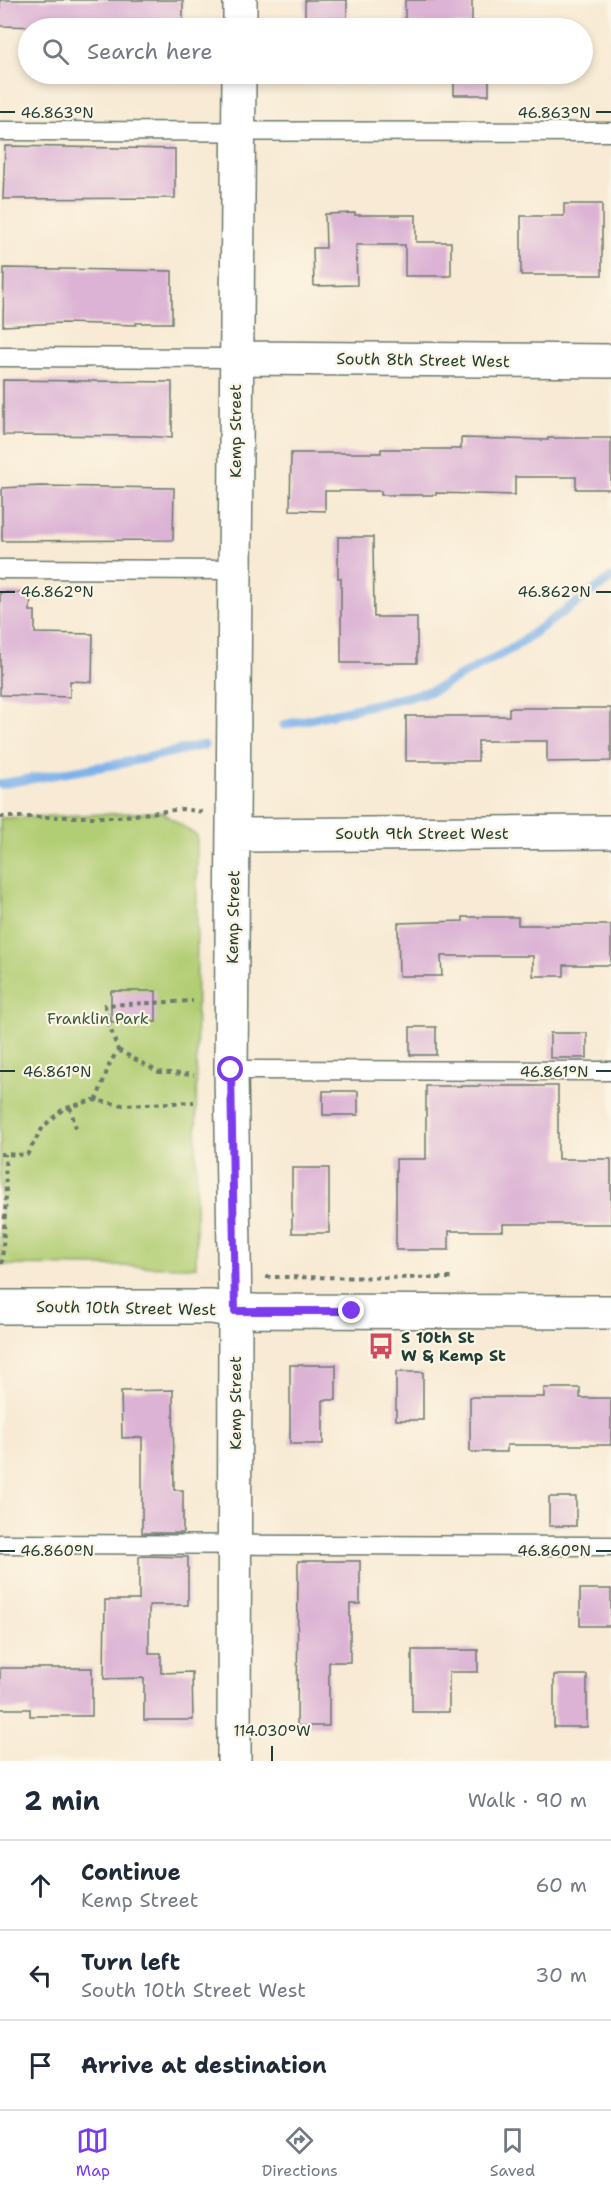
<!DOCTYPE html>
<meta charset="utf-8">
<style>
:root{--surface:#fff;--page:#f6f6f7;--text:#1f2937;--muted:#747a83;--line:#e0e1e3;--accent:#7c3aed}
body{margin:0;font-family:"Shantell Sans",sans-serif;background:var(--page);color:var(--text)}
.stop{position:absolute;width:18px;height:18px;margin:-14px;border:4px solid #7c3aed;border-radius:50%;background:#fff}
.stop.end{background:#7c3aed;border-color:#fff;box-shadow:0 2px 6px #0008}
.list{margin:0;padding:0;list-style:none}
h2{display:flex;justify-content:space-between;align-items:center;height:78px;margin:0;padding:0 24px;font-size:26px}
h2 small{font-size:20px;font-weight:400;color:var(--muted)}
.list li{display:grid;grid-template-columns:39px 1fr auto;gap:18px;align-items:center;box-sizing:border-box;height:90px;padding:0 24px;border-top:2px solid var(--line)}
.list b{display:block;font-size:22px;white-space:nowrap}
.list p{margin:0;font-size:20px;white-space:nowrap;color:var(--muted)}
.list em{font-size:20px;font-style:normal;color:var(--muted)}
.icon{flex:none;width:33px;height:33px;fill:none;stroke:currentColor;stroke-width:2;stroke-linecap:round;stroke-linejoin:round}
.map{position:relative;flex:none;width:611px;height:1761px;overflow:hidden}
.search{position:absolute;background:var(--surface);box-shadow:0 3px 9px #0003;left:18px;right:18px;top:18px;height:66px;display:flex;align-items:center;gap:15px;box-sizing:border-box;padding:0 21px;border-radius:33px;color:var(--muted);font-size:22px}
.sheet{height:348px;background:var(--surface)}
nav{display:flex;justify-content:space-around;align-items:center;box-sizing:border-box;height:84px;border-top:2px solid var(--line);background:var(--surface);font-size:16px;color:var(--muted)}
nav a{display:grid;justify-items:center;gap:3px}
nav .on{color:var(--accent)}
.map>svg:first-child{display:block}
.green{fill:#b2ce74;stroke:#688654;stroke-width:1.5}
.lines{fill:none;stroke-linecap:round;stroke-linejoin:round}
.stream{stroke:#7bb1ea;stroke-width:9}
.building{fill:#dcb3d5}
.service-casing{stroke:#6b7a6c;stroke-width:21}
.minor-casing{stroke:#6b7a6c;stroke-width:36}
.path{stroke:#6b7a6c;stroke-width:4;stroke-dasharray:4.5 4.5;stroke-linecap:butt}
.service{stroke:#fff;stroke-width:18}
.minor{stroke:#fff;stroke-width:33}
.route{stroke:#7c3aed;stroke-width:8}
.ticks{fill:none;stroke:#1f3d34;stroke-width:2}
.labels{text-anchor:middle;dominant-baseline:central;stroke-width:4.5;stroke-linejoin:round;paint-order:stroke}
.street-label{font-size:16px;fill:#1f3d34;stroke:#fcf5e5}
.park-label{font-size:16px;fill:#3c5a41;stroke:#fcf5e5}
.poi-label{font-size:16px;font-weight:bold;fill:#1f3d34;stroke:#fcf5e5;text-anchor:start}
.ticks-label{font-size:15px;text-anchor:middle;fill:#1f3d34;stroke:#fcf5e5;stroke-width:4.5;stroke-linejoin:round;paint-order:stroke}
</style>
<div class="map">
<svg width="611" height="1761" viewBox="0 0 611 1761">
<rect width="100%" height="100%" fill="#fcf5e5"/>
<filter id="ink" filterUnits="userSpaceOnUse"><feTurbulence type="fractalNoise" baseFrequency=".0167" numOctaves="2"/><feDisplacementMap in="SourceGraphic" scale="12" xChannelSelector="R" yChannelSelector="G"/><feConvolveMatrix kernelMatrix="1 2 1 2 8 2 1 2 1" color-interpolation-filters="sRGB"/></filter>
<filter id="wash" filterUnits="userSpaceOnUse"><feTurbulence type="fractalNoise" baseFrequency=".008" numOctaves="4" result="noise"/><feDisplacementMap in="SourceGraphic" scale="24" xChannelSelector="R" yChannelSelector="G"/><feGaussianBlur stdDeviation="1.35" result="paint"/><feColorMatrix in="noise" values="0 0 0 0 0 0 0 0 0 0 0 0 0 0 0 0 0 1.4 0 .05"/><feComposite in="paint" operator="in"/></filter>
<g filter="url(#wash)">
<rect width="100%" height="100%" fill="#f8ead4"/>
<path class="green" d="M 162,812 L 197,836 L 196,1267 L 0,1265 L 0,818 Z"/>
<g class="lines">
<path class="stream" d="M 284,725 L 432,691 L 511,649 L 611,578
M 0,784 L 123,763 L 204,745"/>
</g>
<g id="blocks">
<path class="building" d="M 0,0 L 183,0 L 183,23 L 95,23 L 95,28 L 0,26 Z
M 305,0 L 347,0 L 347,22 L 305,22 Z
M 405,0 L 472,0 L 472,24 L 405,24 Z
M 454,74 L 489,74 L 489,95 L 454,95 Z
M 5,146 L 175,149 L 175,198 L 3,199 Z
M 564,204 L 602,204 L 602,275 L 521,275 L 521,216 L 564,216 Z
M 355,213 L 355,215 L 416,215 L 416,242 L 451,242 L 451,276 L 405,276 L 405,245 L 356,245 L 357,285 L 314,286 L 313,248 L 326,248 L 325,214 Z
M 4,268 L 172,271 L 172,323 L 136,323 L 136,325 L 62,323 L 3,326 Z
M 3,380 L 172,382 L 172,438 L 146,436 L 3,435 Z
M 461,438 L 548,440 L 548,438 L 611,438 L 611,489 L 576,489 L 576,477 L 515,477 L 515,495 L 436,493 L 436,495 L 381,495 L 381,491 L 325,491 L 325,511 L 290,510 L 291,453 L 381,453 L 381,449 L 461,449 Z
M 40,486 L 174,488 L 173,540 L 2,541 L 2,488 Z
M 338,537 L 373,537 L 374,617 L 417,617 L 417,663 L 341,663 L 341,578 L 338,578 Z
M 0,592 L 31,593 L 30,611 L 35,611 L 35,633 L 93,634 L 92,682 L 70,681 L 70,697 L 0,695 Z
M 509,708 L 611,708 L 611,761 L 547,762 L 547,741 L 478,741 L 478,761 L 406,761 L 406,716 L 509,716 Z
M 463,917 L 518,917 L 518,925 L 611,925 L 611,965 L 564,965 L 564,976 L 533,976 L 533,956 L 441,956 L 442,976 L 399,976 L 398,923 L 463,921 Z
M 111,991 L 156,991 L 156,1022 L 111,1022 Z
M 410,1027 L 436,1027 L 436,1055 L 410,1055 Z
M 550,1033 L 587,1033 L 587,1058 L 550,1058 Z
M 426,1086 L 558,1086 L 558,1159 L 611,1159 L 611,1224 L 503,1224 L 503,1231 L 449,1231 L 449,1250 L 396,1250 L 396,1159 L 426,1159 Z
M 323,1091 L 358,1091 L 358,1115 L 323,1115 Z
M 292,1168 L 329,1168 L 329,1233 L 292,1233 Z
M 290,1365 L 336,1365 L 336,1400 L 323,1400 L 323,1444 L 290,1444 Z
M 396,1372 L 423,1372 L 423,1420 L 396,1420 Z
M 544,1388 L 580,1388 L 580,1398 L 611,1398 L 611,1445 L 507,1445 L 507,1452 L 470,1452 L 470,1397 L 544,1397 Z
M 173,1390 L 174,1490 L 183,1490 L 183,1533 L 142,1533 L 142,1437 L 122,1438 L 121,1391 Z
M 549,1497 L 576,1497 L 576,1526 L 549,1526 Z
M 142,1556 L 188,1557 L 188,1605 L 149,1605 L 149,1653 L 161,1653 L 161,1673 L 192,1672 L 193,1720 L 144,1720 L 144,1678 L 104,1679 L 105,1600 L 139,1600 L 139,1557 Z
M 298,1561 L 360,1561 L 360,1604 L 350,1604 L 350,1662 L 329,1662 L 329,1726 L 297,1726 Z
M 580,1589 L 611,1589 L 611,1626 L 580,1626 Z
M 412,1650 L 478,1650 L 478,1672 L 449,1672 L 449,1712 L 412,1712 Z
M 0,1668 L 92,1668 L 92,1716 L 30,1716 L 30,1709 L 0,1709 Z
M 554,1675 L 587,1675 L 587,1727 L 554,1727 Z"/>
</g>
</g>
<g filter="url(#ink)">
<use href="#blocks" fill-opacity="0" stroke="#6b7a6c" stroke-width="1.5"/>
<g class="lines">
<g class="service-casing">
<path id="service" d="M 0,131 L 611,132
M 0,357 L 235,358
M 0,569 L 234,570
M 231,1070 L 611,1071
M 0,1544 L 611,1546"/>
</g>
<g class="minor-casing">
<path id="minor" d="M 240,28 L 240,0
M 235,358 L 611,361
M 233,835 L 611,832
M 0,1307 L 212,1307 L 235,1311 L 611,1312
M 234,1761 L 235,1311 L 231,1070 L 239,74"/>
</g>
<path class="path" d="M 0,817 L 118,817 L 182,809 L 204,812
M 118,1050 L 159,1072 L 194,1075
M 96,1101 L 110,1063 L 118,1050 L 107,1019 L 105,1005 L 193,1001
M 70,1107 L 76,1128
M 0,1154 L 27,1155 L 43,1127 L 63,1109 L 70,1107 L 93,1100 L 123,1105 L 194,1102
M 2,1264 L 6,1196 L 5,1154
M 266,1277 L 453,1278"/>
<use href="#service" class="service"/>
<use href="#minor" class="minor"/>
</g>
</g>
<g class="lines" filter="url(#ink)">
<path class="route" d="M 231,1070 L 235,1311 L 352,1311"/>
</g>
<path class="ticks" d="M 0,112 L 15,112M 596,112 L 611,112M 0,592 L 15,592M 596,592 L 611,592M 0,1071 L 15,1071M 596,1071 L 611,1071M 0,1551 L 15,1551M 596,1551 L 611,1551M 272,1746 L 272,1761"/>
<defs>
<g id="bus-bare" transform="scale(2.07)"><path d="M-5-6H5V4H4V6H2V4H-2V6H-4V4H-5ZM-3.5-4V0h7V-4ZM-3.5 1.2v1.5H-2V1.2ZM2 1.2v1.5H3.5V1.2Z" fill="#d1495b" stroke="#fcf5e5" stroke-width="2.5" paint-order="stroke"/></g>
</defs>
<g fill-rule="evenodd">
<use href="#bus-bare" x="381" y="1346"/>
</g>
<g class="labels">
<g class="street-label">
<text transform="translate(423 360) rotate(1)">South 8th Street West</text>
<text transform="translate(235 431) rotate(-90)">Kemp Street</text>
<text x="422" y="833">South 9th Street West</text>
<text transform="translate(233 917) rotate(-89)">Kemp Street</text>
<text transform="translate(126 1308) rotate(1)">South 10th Street West</text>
<text transform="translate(235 1403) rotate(-90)">Kemp Street</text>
</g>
<g class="park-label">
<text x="98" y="1018">Franklin Park</text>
</g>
<g class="poi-label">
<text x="401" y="1337">S 10th St<tspan x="401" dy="18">W &amp; Kemp St</tspan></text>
</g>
</g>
<g class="ticks-label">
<text x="57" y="118">46.863°N</text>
<text x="554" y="118">46.863°N</text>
<text x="57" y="597">46.862°N</text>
<text x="554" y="597">46.862°N</text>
<text x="57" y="1077">46.861°N</text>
<text x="554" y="1077">46.861°N</text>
<text x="57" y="1556">46.860°N</text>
<text x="554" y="1556">46.860°N</text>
<text x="272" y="1736">114.030°W</text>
</g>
</svg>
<div class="stop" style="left:231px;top:1070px"></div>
<div class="stop end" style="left:352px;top:1311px"></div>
<div class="search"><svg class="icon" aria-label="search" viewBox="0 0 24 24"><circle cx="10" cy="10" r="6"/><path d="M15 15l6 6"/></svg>Search here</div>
</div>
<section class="sheet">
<h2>2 min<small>Walk · 90 m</small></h2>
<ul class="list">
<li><svg class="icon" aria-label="ahead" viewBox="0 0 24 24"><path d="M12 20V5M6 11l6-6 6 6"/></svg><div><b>Continue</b><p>Kemp Street</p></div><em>60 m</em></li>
<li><svg class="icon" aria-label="left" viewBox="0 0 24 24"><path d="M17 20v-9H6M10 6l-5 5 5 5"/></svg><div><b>Turn left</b><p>South 10th Street West</p></div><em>30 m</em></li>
<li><svg class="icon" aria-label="arrive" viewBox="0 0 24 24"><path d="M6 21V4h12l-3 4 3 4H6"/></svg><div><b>Arrive at destination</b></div></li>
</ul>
</section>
<nav>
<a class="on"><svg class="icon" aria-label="map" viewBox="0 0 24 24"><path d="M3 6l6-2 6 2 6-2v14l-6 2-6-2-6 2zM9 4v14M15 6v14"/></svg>Map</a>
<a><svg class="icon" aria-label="directions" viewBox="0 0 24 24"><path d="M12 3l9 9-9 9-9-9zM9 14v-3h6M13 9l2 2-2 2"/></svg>Directions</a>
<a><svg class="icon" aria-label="saved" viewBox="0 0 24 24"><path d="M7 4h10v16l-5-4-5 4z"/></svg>Saved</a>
</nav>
